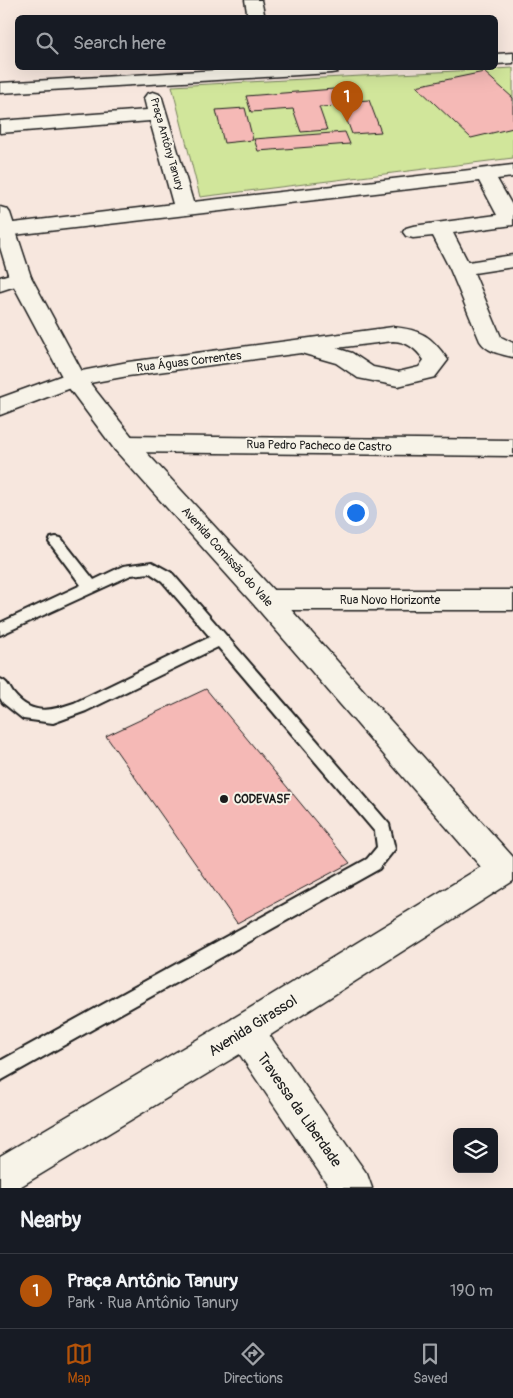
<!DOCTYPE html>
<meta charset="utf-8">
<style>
:root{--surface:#171b24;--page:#242831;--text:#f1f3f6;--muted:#9ea1a6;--line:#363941;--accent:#b45309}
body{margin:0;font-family:Pangolin,sans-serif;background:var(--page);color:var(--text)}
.controls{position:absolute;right:15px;bottom:15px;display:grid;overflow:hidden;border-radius:8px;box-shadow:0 5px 20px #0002}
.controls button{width:45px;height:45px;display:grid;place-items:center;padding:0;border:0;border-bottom:1px solid var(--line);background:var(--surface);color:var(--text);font:25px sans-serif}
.you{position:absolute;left:355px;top:512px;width:18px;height:18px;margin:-12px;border:4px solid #fff;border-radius:50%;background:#1a73e8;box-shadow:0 0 0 8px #1a73e833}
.badge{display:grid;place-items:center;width:32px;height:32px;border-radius:50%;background:var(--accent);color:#fff;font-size:16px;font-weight:700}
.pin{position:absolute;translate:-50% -41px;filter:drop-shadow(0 1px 2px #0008)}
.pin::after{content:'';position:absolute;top:26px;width:18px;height:15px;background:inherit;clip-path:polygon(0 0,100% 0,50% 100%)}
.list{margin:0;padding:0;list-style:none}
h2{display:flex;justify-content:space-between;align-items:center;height:65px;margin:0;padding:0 20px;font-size:21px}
h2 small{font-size:16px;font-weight:400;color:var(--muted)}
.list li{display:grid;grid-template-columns:32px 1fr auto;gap:15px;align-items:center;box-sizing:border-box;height:75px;padding:0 20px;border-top:1px solid var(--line)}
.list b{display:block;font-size:19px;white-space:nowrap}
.list p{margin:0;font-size:16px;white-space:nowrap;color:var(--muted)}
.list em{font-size:16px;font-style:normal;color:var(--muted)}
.icon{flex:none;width:28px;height:28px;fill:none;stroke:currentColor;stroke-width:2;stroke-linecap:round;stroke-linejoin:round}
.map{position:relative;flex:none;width:513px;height:1188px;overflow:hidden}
.search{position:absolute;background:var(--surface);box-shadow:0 5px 20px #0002;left:15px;right:15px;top:15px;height:55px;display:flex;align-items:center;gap:12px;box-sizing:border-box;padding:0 18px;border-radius:8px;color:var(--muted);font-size:19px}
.sheet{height:140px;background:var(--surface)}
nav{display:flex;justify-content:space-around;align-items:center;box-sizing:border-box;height:70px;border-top:1px solid var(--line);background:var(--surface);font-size:14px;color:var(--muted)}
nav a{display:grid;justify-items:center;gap:2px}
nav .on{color:var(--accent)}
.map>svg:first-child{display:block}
.green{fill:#d1e69b;stroke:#76815c}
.building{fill:#f5b9b6;stroke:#1c1c1c}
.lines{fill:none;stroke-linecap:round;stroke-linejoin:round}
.service-casing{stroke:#1c1c1c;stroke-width:4}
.minor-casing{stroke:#1c1c1c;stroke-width:3}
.tertiary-casing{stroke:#1c1c1c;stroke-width:3}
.service{fill:#f7f3e8;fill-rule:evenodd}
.minor{fill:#f7f3e8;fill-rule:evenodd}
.tertiary{fill:#f7f3e8;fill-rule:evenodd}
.poi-dot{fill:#1c1c1c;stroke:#f7f3e8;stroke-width:2}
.labels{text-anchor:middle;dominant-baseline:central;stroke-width:4;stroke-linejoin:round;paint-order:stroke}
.far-street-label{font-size:11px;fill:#1c1c1c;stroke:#f7f3e8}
.street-label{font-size:12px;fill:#1c1c1c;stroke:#f7f3e8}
.poi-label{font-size:12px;font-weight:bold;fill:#1c1c1c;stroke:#f7f3e8;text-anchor:start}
.near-street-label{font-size:15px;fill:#1c1c1c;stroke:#f7f3e8}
</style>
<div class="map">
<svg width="513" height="1188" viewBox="0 0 513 1188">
<rect width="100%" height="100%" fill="#f7e7de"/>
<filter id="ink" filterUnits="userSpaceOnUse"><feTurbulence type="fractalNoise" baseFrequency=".02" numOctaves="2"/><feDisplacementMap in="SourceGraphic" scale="10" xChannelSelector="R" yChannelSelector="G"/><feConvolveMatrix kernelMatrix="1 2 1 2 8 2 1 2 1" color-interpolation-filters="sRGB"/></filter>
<g filter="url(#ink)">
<path class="green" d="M 513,68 L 513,158 L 200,197 L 172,86 Z"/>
<path class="building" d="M 484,72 L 513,98 L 513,128 L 471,138 L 416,86 Z
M 334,89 L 340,106 L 319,107 L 327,130 L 301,132 L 293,109 L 251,112 L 246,96 Z
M 369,100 L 381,132 L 352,134 L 340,102 Z
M 245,108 L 253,140 L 224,143 L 216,110 Z
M 345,132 L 350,144 L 258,151 L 254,139 Z
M 206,689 L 350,863 L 237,923 L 106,736 Z"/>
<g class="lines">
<g class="service-casing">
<path id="service" d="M 56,537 L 61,538 L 94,580 L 123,566 L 152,562 L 172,573 L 389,824 L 395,849 L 379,869 L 0,1081 L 0,1061 L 367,859 L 377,847 L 375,832 L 218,647 L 86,711 L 53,723 L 23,719 L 3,703 L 0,698 L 0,679 C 7,681 9,687 13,693 C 31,716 51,711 74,703 L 210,637 L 162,581 L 150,573 L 131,575 L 0,635 L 0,623 L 81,585 L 49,542 L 51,538 Z"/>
</g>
<g class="minor-casing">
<path id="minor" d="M 245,0 L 261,0 L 265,18 L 248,18 Z
M 513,53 L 513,63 L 496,64 L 496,54 Z
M 251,68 L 340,68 L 337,72 L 331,73 L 0,93 L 0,83 Z
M 153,92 L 159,94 L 162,98 L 193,202 L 513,165 L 513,177 L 497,179 L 513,207 L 513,225 L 453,233 L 468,262 L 513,255 L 513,267 L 474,273 L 501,337 L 513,343 L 513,357 C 500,354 487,352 480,341 L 450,269 L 433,236 L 413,238 L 406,236 L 403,232 L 406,228 L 413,226 L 497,215 L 479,181 L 5,236 L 0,235 L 0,225 L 5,224 L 173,204 L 150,121 L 0,133 L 0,121 L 147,110 L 144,98 L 147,94 Z
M 20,271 L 28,272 L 31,277 L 28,282 L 0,291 L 0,277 Z
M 393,327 C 422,330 431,336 448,360 L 435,377 L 398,386 L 358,378 L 336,363 L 301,353 L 128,376 L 79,385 L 0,415 L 0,398 L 66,374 L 128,362 ZM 393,341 C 408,342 415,348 424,360 L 419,367 L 398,372 L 373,367 L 352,353 L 336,348 Z
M 124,436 L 513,440 L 513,456 L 124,452 L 115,450 L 112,444 L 115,438 Z
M 266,590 L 513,590 L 513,610 L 266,610 L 256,607 L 252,600 L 256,593 Z
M 245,1014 L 258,1019 L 367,1174 L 372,1188 L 330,1188 L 232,1043 L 227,1031 L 232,1019 Z"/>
</g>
<g class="tertiary-casing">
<path id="tertiary" d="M 0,207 L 7,209 L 10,213 L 31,277 L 85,377 L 133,438 L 276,593 L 513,857 L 513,881 L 258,1043 L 18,1188 L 0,1188 L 0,1156 L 232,1019 L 481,867 L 256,607 L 115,450 L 66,384 L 9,277 L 0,247 Z"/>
</g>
<use href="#service" class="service"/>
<use href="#minor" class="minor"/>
<use href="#tertiary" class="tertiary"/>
</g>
</g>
<circle class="poi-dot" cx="224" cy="799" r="5"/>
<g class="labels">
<g class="far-street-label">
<text transform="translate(167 144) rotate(74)">Praça Antôny Tanury</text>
</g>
<g class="street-label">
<text transform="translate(189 362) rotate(-7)">Rua Águas Correntes</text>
<text transform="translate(319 446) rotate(1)">Rua Pedro Pacheco de Castro</text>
<text transform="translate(227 557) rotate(48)">Avenida Comissão do Vale</text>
<text x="390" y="600">Rua Novo Horizonte</text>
</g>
<g class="poi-label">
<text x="234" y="799">CODEVASF</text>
</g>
<g class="near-street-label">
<text transform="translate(253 1026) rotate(-32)">Avenida Girassol</text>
<text transform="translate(299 1110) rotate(55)">Travessa da Liberdade</text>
</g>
</g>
</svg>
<div class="controls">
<button><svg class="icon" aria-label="layers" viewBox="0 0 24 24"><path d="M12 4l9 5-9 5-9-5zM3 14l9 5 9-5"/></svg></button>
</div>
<div class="you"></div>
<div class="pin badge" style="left:347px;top:122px">1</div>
<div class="search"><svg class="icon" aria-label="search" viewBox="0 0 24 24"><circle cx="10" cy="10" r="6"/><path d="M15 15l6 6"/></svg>Search here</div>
</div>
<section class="sheet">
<h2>Nearby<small></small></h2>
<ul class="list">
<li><span class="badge">1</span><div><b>Praça Antônio Tanury</b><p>Park · Rua Antônio Tanury</p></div><em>190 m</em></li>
</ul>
</section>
<nav>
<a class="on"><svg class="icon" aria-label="map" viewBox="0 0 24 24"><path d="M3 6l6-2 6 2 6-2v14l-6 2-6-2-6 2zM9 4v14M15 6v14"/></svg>Map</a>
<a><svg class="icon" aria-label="directions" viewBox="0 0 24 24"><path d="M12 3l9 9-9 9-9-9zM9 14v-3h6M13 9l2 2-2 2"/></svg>Directions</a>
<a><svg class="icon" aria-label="saved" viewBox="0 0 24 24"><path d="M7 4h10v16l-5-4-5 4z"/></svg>Saved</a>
</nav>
